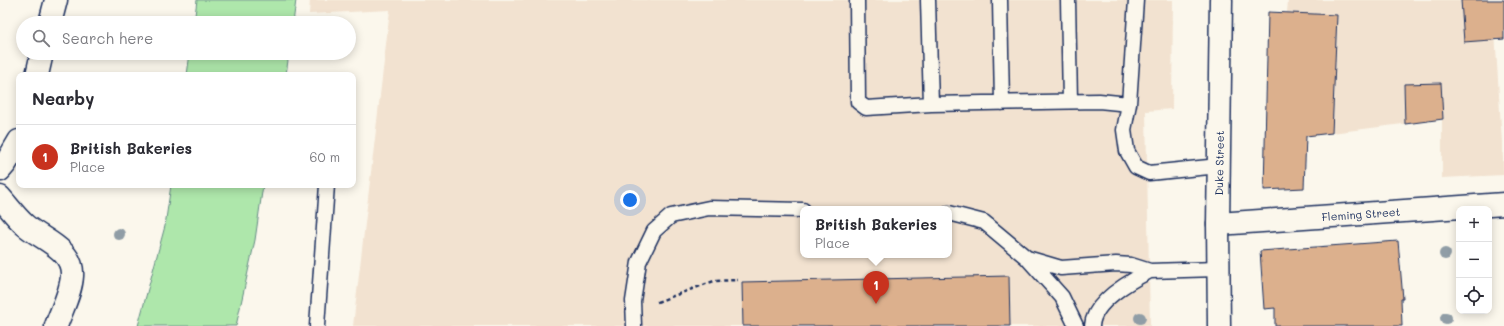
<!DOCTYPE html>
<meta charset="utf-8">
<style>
:root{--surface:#fff;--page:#f7f7f7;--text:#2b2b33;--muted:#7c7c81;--line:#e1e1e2;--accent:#c8321e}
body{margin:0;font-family:Mali,sans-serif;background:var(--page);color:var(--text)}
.controls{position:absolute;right:12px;bottom:12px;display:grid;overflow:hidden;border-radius:8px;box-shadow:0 2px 10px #0003}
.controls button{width:36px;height:36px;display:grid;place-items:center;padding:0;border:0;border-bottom:1px solid var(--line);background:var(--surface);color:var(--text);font:20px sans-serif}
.you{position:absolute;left:630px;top:200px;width:14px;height:14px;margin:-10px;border:3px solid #fff;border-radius:50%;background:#1a73e8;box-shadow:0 0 0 6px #1a73e833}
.badge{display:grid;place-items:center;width:26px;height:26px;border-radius:50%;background:var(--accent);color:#fff;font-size:13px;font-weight:700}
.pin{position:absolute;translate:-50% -33px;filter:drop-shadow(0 1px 2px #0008)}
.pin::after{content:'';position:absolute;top:21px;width:14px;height:12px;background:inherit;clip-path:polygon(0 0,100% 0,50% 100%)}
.popup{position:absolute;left:800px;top:206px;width:152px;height:52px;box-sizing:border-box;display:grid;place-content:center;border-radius:8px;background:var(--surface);filter:drop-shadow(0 1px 3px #0005);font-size:13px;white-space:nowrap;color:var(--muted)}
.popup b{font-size:15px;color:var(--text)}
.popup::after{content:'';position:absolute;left:50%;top:100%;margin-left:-8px;border:8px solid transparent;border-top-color:var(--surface)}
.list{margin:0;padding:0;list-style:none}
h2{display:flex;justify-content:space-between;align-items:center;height:52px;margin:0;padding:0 16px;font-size:17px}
h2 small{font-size:13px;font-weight:400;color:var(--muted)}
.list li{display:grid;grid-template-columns:26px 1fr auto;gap:12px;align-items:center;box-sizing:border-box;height:64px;padding:0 16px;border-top:1px solid var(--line)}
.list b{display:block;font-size:15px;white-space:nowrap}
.list p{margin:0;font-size:13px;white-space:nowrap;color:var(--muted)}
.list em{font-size:13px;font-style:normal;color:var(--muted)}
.icon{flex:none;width:22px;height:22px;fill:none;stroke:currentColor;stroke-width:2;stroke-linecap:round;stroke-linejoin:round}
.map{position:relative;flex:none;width:1504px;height:326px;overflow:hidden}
.search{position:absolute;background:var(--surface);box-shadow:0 2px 10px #0003;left:16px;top:16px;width:340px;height:44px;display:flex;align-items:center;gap:10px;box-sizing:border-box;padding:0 14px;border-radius:22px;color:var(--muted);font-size:15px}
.panel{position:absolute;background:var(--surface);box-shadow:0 2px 10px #0003;left:16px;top:72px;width:340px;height:116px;border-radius:8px}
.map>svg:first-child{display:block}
.built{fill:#f2e2d0;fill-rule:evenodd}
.green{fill:#aee7ab;stroke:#648b84}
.building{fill:#dcb08d;stroke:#1b2f5e}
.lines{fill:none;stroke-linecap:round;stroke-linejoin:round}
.service-casing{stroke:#1b2f5e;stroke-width:17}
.minor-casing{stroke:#1b2f5e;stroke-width:25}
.tertiary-casing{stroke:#1b2f5e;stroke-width:25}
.path{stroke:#1b2f5e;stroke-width:2.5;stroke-dasharray:4 3;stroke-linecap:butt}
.service{stroke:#fbf7ec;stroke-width:14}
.minor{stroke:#fbf7ec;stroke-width:22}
.tertiary{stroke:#fbf7ec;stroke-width:22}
.tree{fill:#909da6}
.labels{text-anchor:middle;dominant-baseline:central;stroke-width:4;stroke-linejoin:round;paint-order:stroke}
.street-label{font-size:11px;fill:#1b2f5e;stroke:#fbf7ec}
</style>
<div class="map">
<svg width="1504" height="326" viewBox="0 0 1504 326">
<rect width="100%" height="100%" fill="#fbf7ec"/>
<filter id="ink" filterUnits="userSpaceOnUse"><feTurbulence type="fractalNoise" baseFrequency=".025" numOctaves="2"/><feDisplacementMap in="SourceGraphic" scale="8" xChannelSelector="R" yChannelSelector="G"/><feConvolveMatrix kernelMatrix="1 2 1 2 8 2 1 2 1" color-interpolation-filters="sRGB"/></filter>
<g filter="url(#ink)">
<path class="built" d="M 310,0 L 1173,0 L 1172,109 L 1146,111 L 1150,326 L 353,326 L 390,10 L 309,14 ZM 803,209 L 949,209 L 949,255 L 803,255 Z
M 1288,0 L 1493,0 L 1504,175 L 1442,178 L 1442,119 L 1332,133 L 1337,15 L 1287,13 Z"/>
<path class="green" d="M 197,0 L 296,0 L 293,23 L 194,23 Z
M 190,53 L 289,53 L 286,75 L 187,75 Z
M 171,185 L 263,185 L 255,240 L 236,326 L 138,326 L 165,226 Z"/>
<path class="building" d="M 1461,0 L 1504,0 L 1504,39 L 1464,42 Z
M 1268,12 L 1337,15 L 1332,133 L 1306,136 L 1304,188 L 1264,190 Z
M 1441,83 L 1443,119 L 1405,124 L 1404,84 Z
M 1398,241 L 1403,299 L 1401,299 L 1402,326 L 1275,326 L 1275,308 L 1264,309 L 1260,251 Z
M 1009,276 L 1010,326 L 743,326 L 742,282 Z"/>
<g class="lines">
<g class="service-casing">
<path id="service" d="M 857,0 L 858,102 L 866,108 L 931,104 L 1099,101 L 1129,104
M 928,0 L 931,104
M 1000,0 L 1002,103
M 1068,0 L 1070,101
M 1136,0 L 1129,104 L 1124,130 L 1127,151 L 1136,167 L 1149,173 L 1219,166
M 949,213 L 984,222 L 1027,258 L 1061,268 L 1116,264 L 1131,265 L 1150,271 L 1218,269
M 1027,258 L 1062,297 L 1076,326
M 317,326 L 327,185
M 634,326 L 633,301 L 639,262 L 654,231 L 671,216 L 709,208 L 803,210
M 1092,326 C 1093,302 1130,281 1150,271"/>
</g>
<g class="minor-casing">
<path id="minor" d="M 50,23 L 56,0
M 37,75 L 42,53
M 0,170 L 6,163 L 19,141
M 0,197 C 8,206 16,217 25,225 C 42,240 74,249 72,276 C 71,293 61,311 56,326
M 1218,224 L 1504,204"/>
</g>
<g class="tertiary-casing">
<path id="tertiary" d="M 1219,326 L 1218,224 L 1221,0"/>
</g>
<path class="path" d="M 657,302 L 714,281 L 738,280"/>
<use href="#service" class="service"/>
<use href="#minor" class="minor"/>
<use href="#tertiary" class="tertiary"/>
</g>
<g class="tree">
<circle cx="119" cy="234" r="6"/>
<circle cx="1445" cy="254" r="6"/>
<circle cx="1140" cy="318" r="6"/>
<circle cx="1446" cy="318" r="6"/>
</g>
</g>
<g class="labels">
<g class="street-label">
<text transform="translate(1219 163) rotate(-89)">Duke Street</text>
<text transform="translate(1361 214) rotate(-4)">Fleming Street</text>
</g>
</g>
</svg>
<div class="controls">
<button>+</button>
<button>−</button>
<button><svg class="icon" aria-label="locate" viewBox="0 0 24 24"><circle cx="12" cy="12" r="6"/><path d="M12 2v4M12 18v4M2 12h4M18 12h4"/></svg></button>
</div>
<div class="you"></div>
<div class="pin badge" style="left:876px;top:304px">1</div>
<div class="popup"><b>British Bakeries</b>Place</div>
<div class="search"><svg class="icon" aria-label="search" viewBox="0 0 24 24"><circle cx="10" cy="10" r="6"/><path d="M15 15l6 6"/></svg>Search here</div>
<section class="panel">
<h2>Nearby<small></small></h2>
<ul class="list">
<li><span class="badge">1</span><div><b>British Bakeries</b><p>Place</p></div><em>60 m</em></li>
</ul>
</section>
</div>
